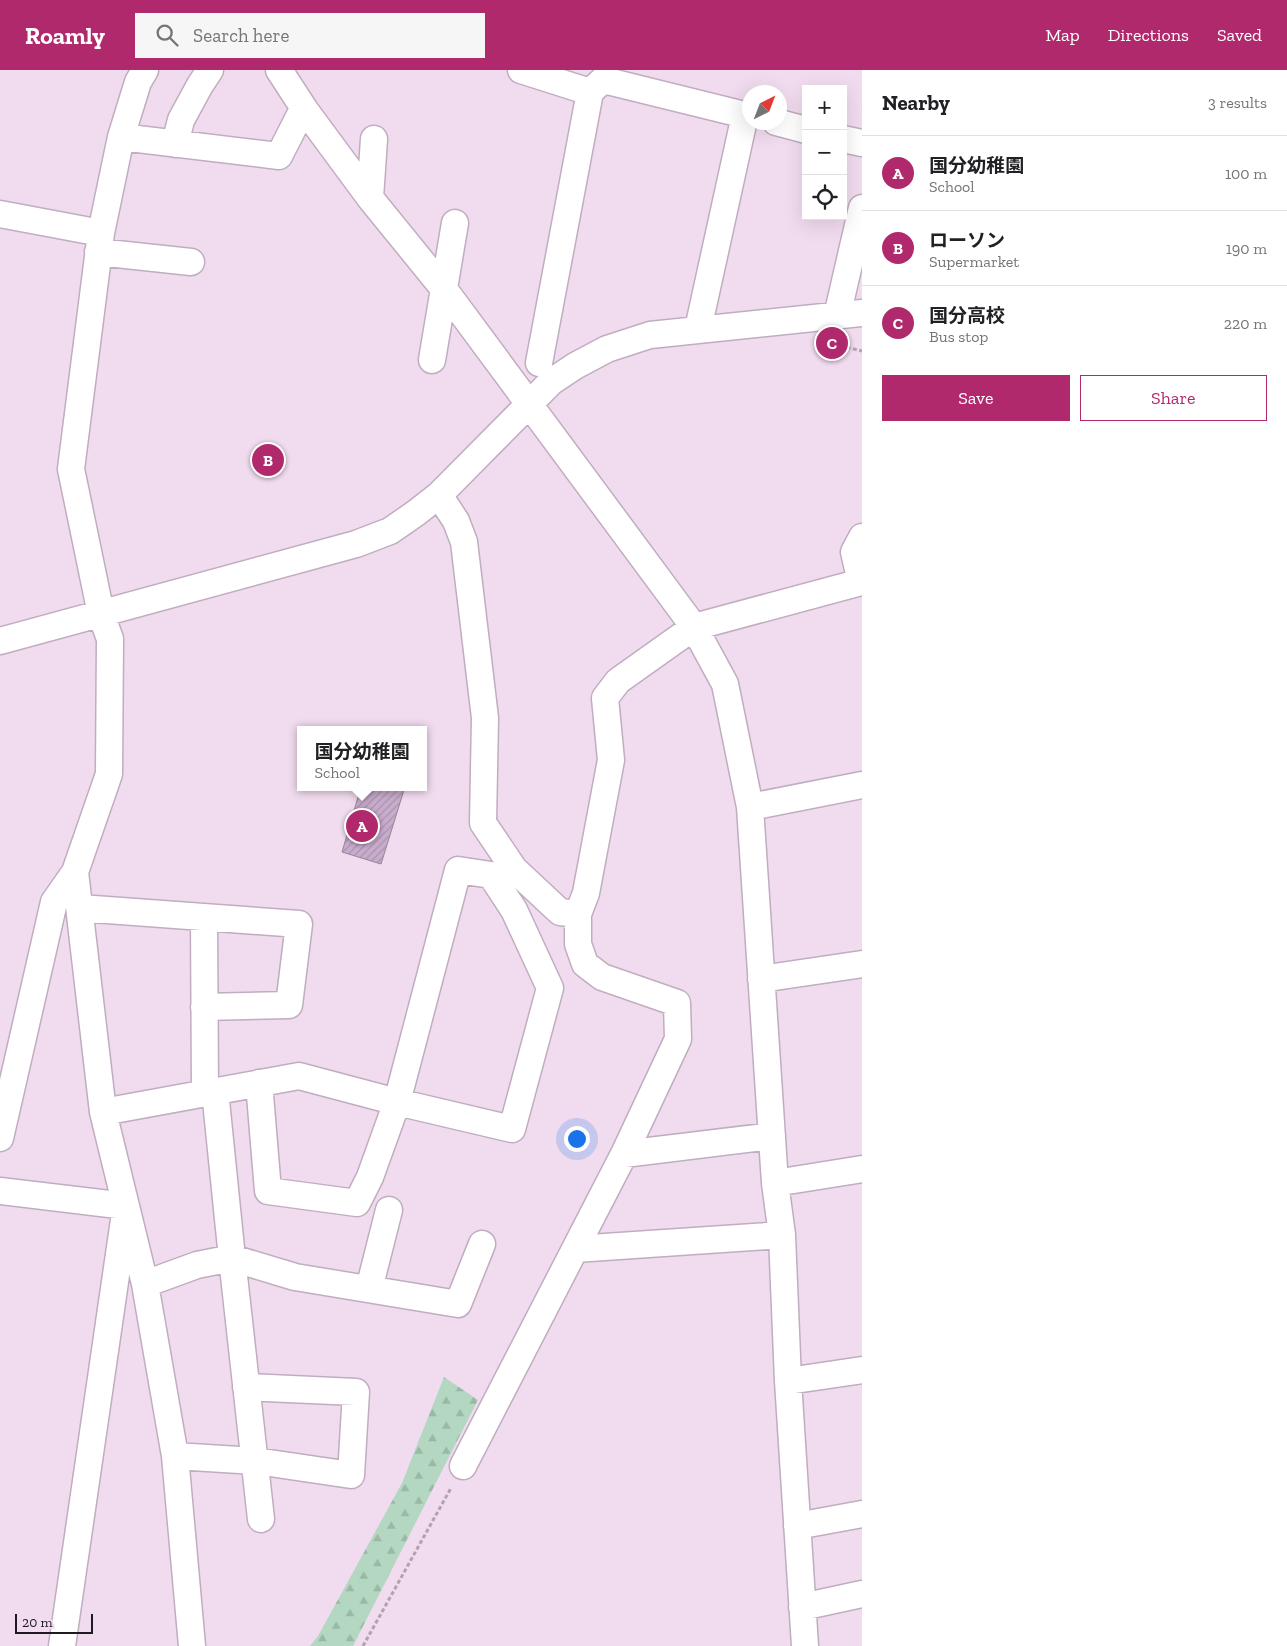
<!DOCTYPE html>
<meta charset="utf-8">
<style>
:root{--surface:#fff;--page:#f6f6f6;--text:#202124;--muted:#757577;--line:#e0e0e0;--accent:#b0296d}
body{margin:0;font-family:"Zilla Slab","Noto Sans JP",serif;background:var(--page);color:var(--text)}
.controls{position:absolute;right:15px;top:15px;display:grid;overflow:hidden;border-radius:0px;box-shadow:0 5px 20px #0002}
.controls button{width:45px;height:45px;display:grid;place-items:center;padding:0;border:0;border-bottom:1px solid var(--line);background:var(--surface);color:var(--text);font:25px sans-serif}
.compass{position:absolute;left:742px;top:15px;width:45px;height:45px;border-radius:50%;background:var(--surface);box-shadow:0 5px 20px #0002;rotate:42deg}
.scale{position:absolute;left:15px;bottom:12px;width:78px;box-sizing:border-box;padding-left:5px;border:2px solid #211a20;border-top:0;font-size:14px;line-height:18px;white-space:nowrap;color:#211a20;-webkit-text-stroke:4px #f1dcef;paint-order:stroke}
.you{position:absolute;left:576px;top:1068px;width:18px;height:18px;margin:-12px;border:4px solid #fff;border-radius:50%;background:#1a73e8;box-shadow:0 0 0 8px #1a73e833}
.badge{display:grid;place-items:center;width:32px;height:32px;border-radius:50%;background:var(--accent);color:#fff;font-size:16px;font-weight:700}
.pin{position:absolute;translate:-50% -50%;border:2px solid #fff;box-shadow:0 1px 5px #0006}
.popup{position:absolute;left:297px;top:656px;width:130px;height:65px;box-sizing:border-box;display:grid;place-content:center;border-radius:0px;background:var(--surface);filter:drop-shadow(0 1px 4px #0005);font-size:16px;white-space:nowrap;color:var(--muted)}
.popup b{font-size:19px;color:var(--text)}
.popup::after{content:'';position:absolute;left:50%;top:100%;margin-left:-10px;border:10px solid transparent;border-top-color:var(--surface)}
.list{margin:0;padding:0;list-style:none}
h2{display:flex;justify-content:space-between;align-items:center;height:65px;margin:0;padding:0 20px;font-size:21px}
h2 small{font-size:16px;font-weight:400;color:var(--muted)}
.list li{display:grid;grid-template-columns:32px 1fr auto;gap:15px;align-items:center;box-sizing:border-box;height:75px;padding:0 20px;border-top:1px solid var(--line)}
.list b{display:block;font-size:19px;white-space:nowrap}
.list p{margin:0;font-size:16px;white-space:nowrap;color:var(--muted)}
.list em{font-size:16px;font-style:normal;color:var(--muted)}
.actions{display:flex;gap:10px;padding:15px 20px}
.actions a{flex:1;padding:11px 0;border:1px solid var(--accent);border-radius:0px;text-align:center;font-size:18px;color:var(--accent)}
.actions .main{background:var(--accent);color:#fff}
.icon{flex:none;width:28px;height:28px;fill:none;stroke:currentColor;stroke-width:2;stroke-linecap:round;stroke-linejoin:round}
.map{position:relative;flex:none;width:862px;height:1576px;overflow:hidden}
header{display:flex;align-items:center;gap:30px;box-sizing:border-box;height:70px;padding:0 25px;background:var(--accent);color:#fff}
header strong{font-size:24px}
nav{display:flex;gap:28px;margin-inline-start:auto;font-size:18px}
.search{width:350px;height:45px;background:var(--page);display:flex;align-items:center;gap:12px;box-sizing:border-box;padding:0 18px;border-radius:0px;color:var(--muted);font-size:19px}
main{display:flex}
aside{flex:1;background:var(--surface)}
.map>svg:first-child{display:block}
.forest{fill:url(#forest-firs)}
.building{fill:url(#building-hatch);stroke:#958597}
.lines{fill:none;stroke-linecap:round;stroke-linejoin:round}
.minor-casing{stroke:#c0adbf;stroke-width:29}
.path{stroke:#b2a1b1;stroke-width:3;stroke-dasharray:4 2.5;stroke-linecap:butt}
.minor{stroke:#fff;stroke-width:26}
</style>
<header>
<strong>Roamly</strong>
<div class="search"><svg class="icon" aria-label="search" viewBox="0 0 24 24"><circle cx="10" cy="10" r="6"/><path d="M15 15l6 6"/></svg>Search here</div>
<nav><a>Map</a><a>Directions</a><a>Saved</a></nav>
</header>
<main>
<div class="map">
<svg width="862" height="1576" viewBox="0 0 862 1576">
<defs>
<pattern id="forest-firs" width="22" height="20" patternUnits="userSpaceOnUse" patternTransform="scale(1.25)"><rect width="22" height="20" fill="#b3d7c1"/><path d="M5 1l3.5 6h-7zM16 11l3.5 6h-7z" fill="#9ab8a6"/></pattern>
<pattern id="building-hatch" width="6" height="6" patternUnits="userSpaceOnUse" patternTransform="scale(1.25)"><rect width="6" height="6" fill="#c8accc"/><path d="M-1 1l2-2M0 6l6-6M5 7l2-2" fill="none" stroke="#ac93af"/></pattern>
</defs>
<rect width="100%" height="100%" fill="#f1dcef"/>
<path class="forest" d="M 444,1307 L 478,1330 L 353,1576 L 310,1576 L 318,1566 L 402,1413 Z"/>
<path class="building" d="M 361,717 L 396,717 L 404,720 L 381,794 L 342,782 Z"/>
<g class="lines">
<g class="minor-casing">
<path id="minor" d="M 145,0 L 138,12 L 121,67 L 101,163 L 71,399 L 101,544 L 110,569 L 109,704 L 75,802 L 103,1042 L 145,1214 L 175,1386 L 192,1576
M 279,0 L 305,40 L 370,128 L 444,219 L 694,557 L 725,614 L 750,737 L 775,1113 L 782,1165 L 788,1311 L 805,1576
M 521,0 L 590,22
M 776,52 L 806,60
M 121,67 L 279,86 L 301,43 L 305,40
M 843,69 L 862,73
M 175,74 L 181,50 L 200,15 L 210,0
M 370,128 L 374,69
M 0,144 L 101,163
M 98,182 L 191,192
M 837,246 L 862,138
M 698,259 L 745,45
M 432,290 L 455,153
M 539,293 L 590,22 L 603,10 L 749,46
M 439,425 L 456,451 L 464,472 L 485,648 L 483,753 L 514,799 L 560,842 L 578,844
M 0,571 L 356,474 L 390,461 L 416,443 L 439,425 L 551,312 L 575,296 L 607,279 L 650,265 L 862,243
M 750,737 L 862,715
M 80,838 L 299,854 L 289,935 L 204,937
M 204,847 L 205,1023
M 761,909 L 862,894
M 215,1021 L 232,1188 L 261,1449
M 103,1042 L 299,1006 L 397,1032 L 512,1059 L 550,918 L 514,840 L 491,805 L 458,800 L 397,1032 L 370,1107 L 357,1133 L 268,1121 L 259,1013
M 0,1068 L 54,832 L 75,802
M 624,1084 L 772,1066
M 775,1113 L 862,1099
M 0,1121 L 126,1136
M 575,1179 L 782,1165
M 145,1214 L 197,1195 L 232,1188 L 295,1207 L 458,1234 L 482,1174
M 369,1219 L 389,1140
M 788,1311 L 862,1300
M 175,1386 L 256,1391 L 351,1405 L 356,1322 L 246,1317
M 463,1396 L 624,1084 L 678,969 L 677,933 L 602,907 L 585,894 L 578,874 L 578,844 L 586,823 L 611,690 L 605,628 L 618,611 L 694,557 L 861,512 L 854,482 L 862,467
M 797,1456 L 862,1444
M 802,1537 L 862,1524
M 62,1576 L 124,1150"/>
</g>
<path class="path" d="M 834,274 L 862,281
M 363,1576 L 451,1418"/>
<use href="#minor" class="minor"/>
</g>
</svg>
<div class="controls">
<button>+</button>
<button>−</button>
<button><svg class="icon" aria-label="locate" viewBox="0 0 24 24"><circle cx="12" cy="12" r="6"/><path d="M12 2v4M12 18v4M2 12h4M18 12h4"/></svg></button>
</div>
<svg class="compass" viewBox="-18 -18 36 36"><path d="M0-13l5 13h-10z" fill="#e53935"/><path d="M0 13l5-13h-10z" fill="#757577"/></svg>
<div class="scale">20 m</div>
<div class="you"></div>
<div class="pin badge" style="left:362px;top:756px">A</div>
<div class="popup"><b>国分幼稚園</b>School</div>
<div class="pin badge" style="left:268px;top:390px">B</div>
<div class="pin badge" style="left:832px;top:273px">C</div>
</div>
<aside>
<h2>Nearby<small>3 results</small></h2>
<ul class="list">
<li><span class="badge">A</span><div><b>国分幼稚園</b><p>School</p></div><em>100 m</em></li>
<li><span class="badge">B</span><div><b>ローソン</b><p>Supermarket</p></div><em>190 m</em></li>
<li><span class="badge">C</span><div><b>国分高校</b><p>Bus stop</p></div><em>220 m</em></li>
</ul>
<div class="actions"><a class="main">Save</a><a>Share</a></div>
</aside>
</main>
